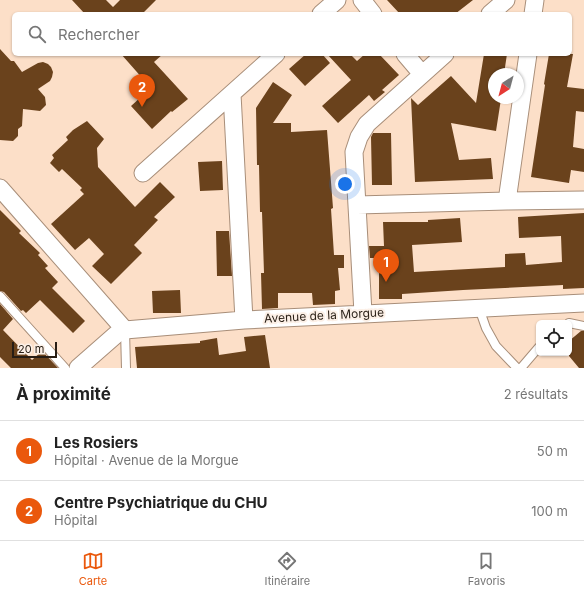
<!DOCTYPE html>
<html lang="fr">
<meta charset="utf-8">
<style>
:root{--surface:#fff;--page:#f6f6f6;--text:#222;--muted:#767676;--line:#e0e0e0;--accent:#ea580c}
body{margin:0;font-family:Inter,sans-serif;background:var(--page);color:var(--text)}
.controls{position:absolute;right:12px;bottom:12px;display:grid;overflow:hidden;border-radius:6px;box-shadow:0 1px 3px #0004}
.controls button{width:36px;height:36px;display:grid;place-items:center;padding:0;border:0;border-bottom:1px solid var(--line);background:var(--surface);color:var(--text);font:20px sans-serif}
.compass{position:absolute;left:488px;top:68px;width:36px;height:36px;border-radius:50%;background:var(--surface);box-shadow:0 1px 3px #0004;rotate:216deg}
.scale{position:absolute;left:12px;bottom:10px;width:45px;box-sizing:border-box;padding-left:4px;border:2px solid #271d14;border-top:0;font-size:11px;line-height:14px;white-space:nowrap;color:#271d14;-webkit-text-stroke:3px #fcf0e7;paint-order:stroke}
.you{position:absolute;left:345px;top:184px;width:14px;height:14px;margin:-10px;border:3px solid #fff;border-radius:50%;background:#1a73e8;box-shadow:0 0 0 6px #1a73e833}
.badge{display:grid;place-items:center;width:26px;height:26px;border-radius:50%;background:var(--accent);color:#fff;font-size:13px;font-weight:700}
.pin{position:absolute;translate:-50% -33px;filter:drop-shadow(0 1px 2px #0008)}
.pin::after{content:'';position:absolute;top:21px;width:14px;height:12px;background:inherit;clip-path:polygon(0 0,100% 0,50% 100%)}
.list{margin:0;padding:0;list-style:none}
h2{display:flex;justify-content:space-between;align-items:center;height:52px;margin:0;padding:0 16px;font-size:17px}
h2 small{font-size:13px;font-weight:400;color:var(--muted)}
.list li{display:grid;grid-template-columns:26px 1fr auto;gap:12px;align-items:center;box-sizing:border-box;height:60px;padding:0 16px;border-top:1px solid var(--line)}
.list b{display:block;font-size:15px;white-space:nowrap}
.list p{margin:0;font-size:13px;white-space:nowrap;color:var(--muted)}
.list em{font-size:13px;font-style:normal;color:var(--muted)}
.icon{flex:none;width:22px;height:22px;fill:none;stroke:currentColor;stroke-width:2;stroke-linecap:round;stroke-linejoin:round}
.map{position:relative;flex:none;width:584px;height:368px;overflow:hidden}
.search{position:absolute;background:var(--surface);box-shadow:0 1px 3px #0004;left:12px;right:12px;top:12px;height:44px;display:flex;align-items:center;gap:10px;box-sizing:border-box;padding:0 14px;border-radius:6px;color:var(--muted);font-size:15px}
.sheet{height:172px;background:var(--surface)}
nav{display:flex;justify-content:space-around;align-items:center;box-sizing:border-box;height:56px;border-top:1px solid var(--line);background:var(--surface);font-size:11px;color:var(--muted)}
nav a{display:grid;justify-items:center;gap:2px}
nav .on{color:var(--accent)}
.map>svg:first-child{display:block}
.building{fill:#6a421c}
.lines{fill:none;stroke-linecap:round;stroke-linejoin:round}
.service-casing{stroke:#a88e79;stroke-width:10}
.minor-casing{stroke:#a88e79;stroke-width:19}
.service{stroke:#fff;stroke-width:8}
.minor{stroke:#fff;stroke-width:17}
.labels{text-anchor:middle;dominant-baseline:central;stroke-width:4;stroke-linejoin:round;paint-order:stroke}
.street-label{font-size:12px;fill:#271d14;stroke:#fcf0e7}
</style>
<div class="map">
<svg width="584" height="368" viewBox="0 0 584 368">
<rect width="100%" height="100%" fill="#fcdfc8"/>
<path class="building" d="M 72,0 L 106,0 L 113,7 L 120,0 L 156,0 L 142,14 L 85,14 Z
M 387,0 L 473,0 L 455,14 L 400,14 Z
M 0,49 L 11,61 L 14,61 L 22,72 L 38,63 L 43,62 L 48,64 L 51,67 L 53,72 L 52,77 L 50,81 L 38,89 L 45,97 L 46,105 L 40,111 L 23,109 L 22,126 L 18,129 L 18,136 L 13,141 L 0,140 Z
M 121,54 L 163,54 L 154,62 L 188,99 L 172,112 L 171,111 L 152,129 L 131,106 L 151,88 Z
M 306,54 L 322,54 L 330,63 L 305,86 L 289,69 Z
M 327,54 L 350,54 L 357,61 L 365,54 L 379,54 L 399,75 L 382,90 L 385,92 L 374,101 L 369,95 L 338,123 L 322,106 L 351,80 Z
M 484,54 L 507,54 L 504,74 L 494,74 L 494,98 L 501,99 L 496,131 L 451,123 L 459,160 L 491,158 L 493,179 L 415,182 L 411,98 L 418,105 L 451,76 L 476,103 Z
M 549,54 L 573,54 L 567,87 L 584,89 L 584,112 L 576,111 L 573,147 L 584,149 L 584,172 L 571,170 L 569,183 L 531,177 L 545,85 L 544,84 Z
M 273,82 L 292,95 L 273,123 L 291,123 L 291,132 L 327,130 L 333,208 L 331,209 L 334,255 L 344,255 L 344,268 L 338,268 L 340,290 L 335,291 L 335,304 L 313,305 L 312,293 L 278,293 L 278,308 L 262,309 L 261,273 L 264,273 L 262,212 L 260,212 L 259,165 L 257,165 L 256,108 Z
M 87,121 L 104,139 L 97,148 L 98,167 L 135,207 L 160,182 L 175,197 L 154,217 L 158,220 L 134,245 L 142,253 L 111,284 L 92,266 L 104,254 L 89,238 L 75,250 L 51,224 L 84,194 L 80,190 L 82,188 L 62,169 L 59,172 L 50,163 L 54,158 L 52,155 L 68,140 L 66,137 L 73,130 Z
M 373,133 L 391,133 L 392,185 L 372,185 L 371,137 Z
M 222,161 L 223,190 L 200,191 L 198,162 Z
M 0,210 L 21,231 L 19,233 L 40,253 L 38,255 L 48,266 L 45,268 L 58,282 L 52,288 L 85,321 L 73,333 L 40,300 L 26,313 L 23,310 L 21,311 L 4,292 L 0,291 Z
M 584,213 L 584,288 L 563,289 L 563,285 L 463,290 L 402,294 L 402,299 L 379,299 L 379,258 L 370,258 L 369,246 L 384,246 L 383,222 L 428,222 L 428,220 L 460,218 L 462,242 L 412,245 L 414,272 L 505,267 L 505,254 L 525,253 L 526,265 L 562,262 L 561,236 L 519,238 L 518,217 Z
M 216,231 L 229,231 L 232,276 L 217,276 Z
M 180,290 L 181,313 L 153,313 L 152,291 Z
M 0,304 L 13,319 L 3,330 L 32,360 L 42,351 L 58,368 L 11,368 L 0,357 Z
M 581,331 L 584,331 L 584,368 L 579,368 L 569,356 L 569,341 Z
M 265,335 L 270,368 L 137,368 L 135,347 L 200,343 L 200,341 L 217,338 L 219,355 L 246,351 L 244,337 Z"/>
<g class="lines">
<g class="service-casing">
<path id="service" d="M 0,296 L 65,368
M 479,308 L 486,328 L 496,346 L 517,368
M 569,323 L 584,326
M 125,330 L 126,368
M 521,368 L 539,347"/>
</g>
<g class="minor-casing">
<path id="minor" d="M 362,0 L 373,14
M 321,14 L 337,0
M 490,14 L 506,0
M 533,14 L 535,0
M 405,54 L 422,74
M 232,94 L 244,320
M 143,173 L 276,54
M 0,188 L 125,330
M 507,201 L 528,54
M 357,205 L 507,201 L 584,200
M 363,313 L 354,152 L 359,137 L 367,124 L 445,54
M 78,368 L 119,332 L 125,330 L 244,320 L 584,303"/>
</g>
<use href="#service" class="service"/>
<use href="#minor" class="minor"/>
</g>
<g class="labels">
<g class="street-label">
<text transform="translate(324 315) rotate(-3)">Avenue de la Morgue</text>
</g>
</g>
</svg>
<div class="controls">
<button><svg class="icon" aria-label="locate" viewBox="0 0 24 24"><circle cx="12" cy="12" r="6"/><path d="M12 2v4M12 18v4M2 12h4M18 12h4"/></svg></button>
</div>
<svg class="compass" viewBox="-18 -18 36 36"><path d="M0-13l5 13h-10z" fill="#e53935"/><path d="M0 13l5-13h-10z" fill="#767676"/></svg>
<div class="scale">20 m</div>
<div class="you"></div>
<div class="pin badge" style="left:386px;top:282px">1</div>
<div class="pin badge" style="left:142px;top:107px">2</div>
<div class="search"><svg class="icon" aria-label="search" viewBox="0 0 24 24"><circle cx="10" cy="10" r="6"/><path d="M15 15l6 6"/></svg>Rechercher</div>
</div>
<section class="sheet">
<h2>À proximité<small>2 résultats</small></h2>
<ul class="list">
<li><span class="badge">1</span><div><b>Les Rosiers</b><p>Hôpital · Avenue de la Morgue</p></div><em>50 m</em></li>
<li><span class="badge">2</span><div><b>Centre Psychiatrique du CHU</b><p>Hôpital</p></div><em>100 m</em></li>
</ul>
</section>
<nav>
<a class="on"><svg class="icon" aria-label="map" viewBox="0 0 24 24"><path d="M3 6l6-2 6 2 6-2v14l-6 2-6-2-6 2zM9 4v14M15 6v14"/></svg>Carte</a>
<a><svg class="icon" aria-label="directions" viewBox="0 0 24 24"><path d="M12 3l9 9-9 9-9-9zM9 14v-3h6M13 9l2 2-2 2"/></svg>Itinéraire</a>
<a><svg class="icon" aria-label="saved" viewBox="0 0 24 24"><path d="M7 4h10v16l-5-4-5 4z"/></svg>Favoris</a>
</nav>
